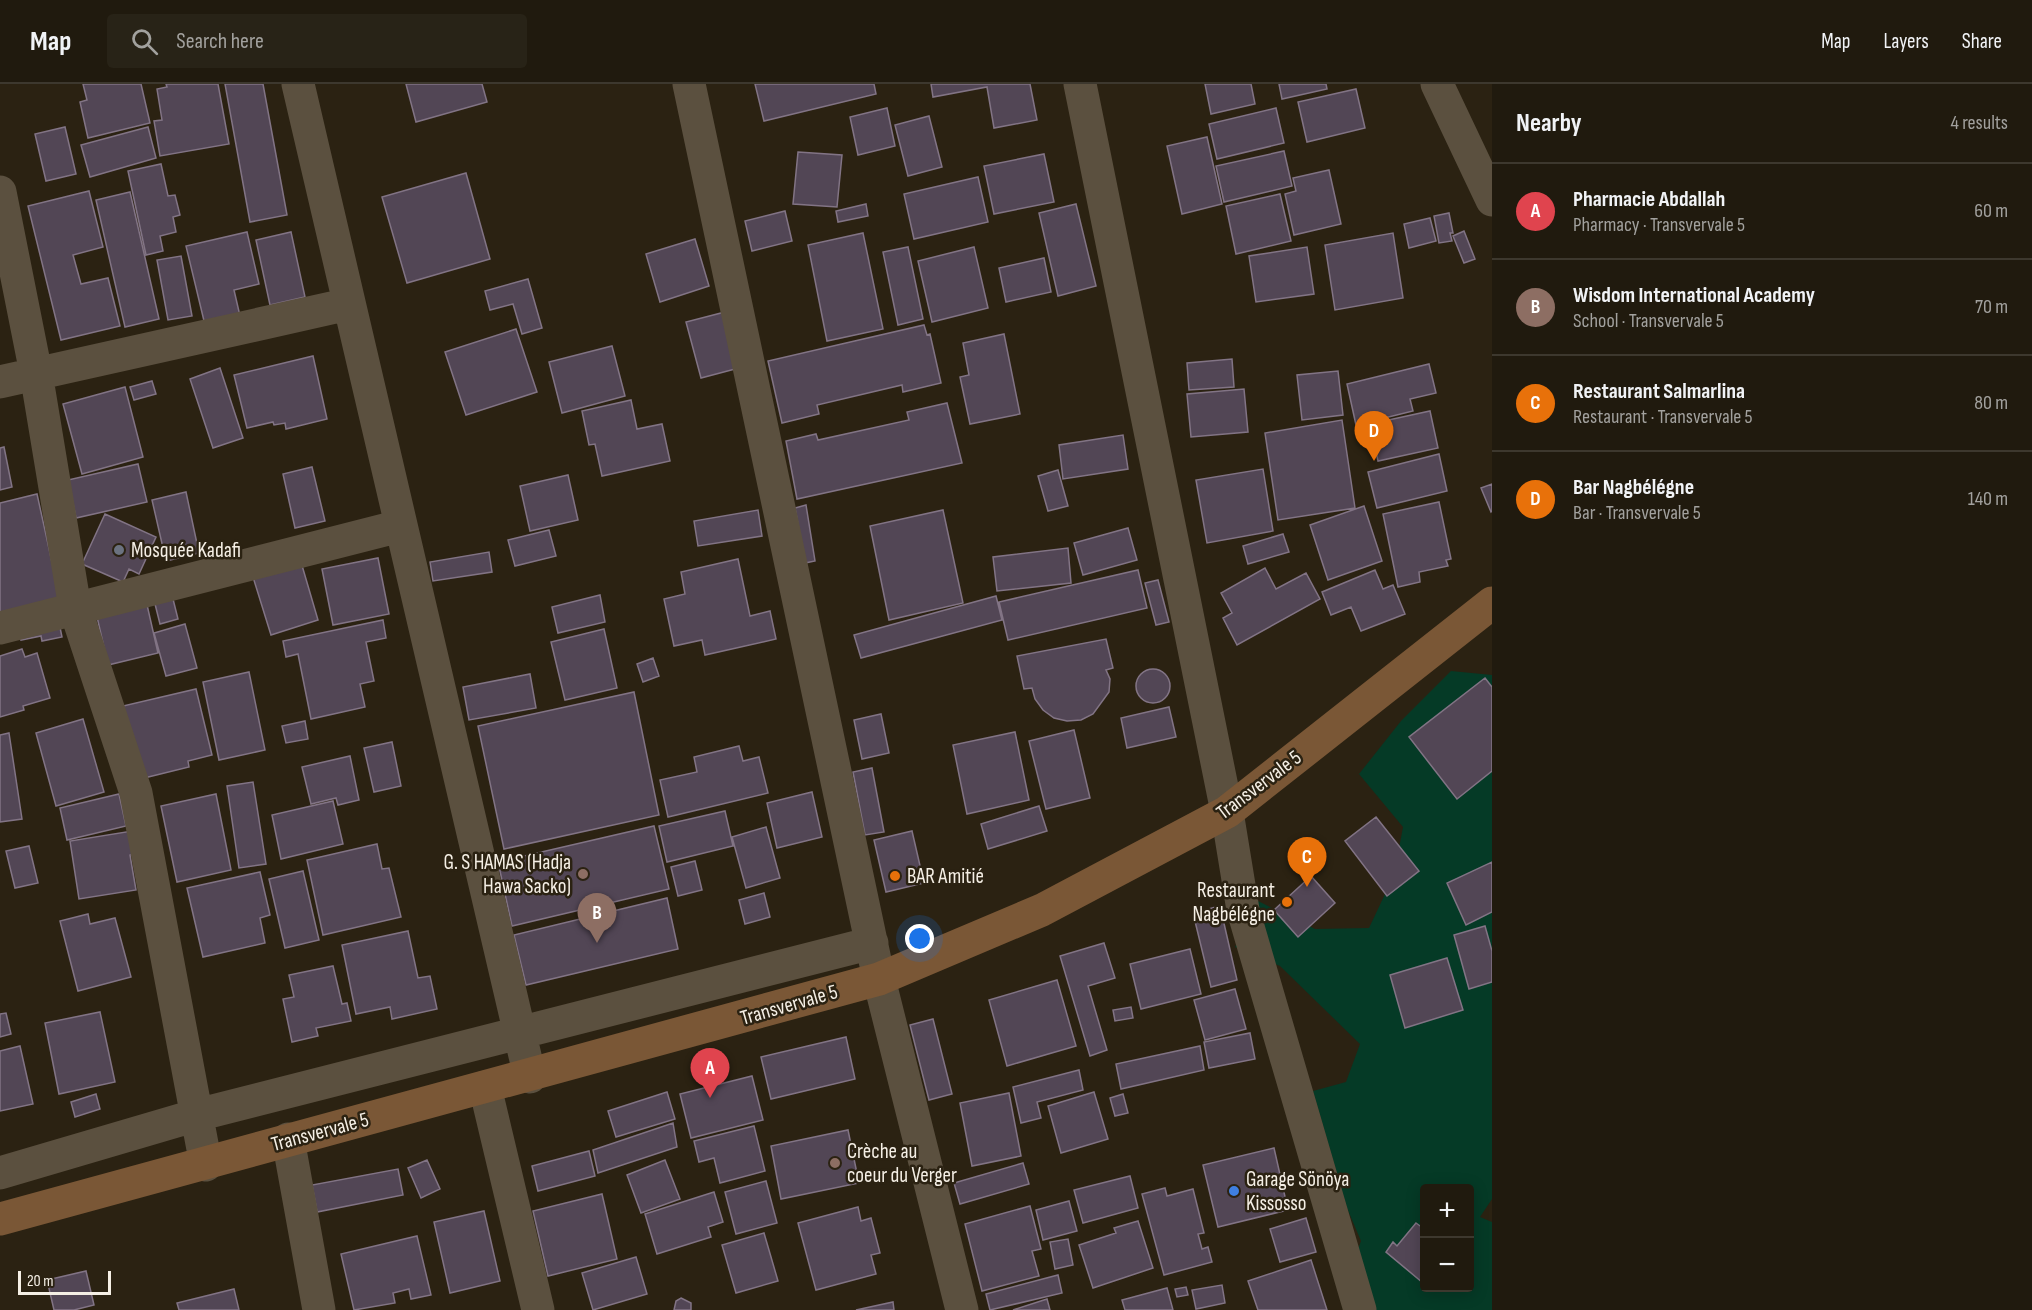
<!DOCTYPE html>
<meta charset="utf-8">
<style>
:root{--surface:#201a0e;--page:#282317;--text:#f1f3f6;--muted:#a2a19e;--line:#3d382e;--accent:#56cec4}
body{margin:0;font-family:"Sofia Sans Condensed",sans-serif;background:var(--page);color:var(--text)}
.controls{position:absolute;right:18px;bottom:18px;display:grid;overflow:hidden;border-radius:6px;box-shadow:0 3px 15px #0003}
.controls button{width:54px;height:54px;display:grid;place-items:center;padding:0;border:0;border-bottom:2px solid var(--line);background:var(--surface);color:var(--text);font:30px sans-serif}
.scale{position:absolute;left:18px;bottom:15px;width:93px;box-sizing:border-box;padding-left:6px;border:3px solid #f5efe5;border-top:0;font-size:16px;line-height:21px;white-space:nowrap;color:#f5efe5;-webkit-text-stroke:4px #2b2212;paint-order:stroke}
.you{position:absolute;left:920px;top:855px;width:21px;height:21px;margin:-15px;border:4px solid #fff;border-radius:50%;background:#1a73e8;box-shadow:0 0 0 9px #1a73e833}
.badge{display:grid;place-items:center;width:39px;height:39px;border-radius:50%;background:var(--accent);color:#fff;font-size:20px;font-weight:700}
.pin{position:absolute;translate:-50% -50px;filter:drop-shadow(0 2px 3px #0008)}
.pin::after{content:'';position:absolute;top:32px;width:21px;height:18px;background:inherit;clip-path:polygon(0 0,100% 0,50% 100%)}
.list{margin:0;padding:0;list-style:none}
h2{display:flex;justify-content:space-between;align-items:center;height:78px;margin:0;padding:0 24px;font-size:26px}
h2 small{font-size:20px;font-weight:400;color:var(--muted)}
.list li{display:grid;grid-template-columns:39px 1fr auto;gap:18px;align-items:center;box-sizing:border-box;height:96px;padding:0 24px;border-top:2px solid var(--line)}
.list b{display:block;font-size:22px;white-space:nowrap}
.list p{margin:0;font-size:20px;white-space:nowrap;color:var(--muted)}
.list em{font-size:20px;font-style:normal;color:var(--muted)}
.icon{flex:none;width:33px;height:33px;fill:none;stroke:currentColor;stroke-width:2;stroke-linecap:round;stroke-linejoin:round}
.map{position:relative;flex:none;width:1492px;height:1226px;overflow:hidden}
header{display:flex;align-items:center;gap:36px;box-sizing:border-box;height:84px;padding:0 30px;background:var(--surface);border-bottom:2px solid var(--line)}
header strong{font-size:28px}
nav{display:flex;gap:33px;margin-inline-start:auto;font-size:21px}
.search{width:420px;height:54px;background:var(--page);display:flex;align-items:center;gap:15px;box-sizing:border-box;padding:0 21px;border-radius:6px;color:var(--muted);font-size:22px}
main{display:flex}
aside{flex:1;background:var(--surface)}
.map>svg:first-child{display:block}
.green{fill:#053a26;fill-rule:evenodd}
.building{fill:#524655;stroke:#827485;stroke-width:1.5}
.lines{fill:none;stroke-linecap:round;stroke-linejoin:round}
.minor{stroke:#5b503f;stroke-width:33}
.secondary{stroke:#7a5736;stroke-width:33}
.worship-dot{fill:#6b7280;stroke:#2b2212;stroke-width:2}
.education-dot{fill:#8d6e63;stroke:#2b2212;stroke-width:2}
.food-dot{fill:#e8710a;stroke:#2b2212;stroke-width:2}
.shop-dot{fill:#3f7fe0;stroke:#2b2212;stroke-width:2}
.labels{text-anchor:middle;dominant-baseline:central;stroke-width:5;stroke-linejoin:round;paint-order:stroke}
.poi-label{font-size:21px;fill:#f5efe5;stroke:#2b2212;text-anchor:start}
.street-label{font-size:21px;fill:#f5efe5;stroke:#2b2212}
</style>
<header>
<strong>Map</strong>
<div class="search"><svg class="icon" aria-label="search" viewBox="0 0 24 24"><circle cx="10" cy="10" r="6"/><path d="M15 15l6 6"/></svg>Search here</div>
<nav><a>Map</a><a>Layers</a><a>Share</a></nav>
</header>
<main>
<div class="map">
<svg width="1492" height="1226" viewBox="0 0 1492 1226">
<rect width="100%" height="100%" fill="#2b2212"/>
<path class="green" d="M 1451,587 L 1492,591 L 1492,1115 L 1480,1133 L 1492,1138 L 1492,1226 L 1355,1226 L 1342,1209 L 1361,1157 L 1347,1124 L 1313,1007 L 1346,998 L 1360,960 L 1280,882 L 1235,863 L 1258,817 L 1315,845 L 1369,844 L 1394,791 L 1403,743 L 1359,690 L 1401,637 ZM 1424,1104 L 1470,1104 L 1470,1204 L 1424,1204 Z"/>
<path class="building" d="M 83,0 L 141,0 L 150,39 L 88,54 L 80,18 L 87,16 Z
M 166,0 L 218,0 L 229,60 L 160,72 L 154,37 L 162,36 L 157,5 L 167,3 Z
M 225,0 L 263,0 L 287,131 L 250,138 Z
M 406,0 L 482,0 L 487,18 L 416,38 Z
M 755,0 L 874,0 L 876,10 L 764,37 Z
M 931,0 L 1030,0 L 1037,36 L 994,44 L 987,3 L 933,13 Z
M 1205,0 L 1251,0 L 1255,20 L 1211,30 Z
M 1279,0 L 1326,0 L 1327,5 L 1282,15 Z
M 1356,5 L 1365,44 L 1307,58 L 1298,18 Z
M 887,24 L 895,62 L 858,71 L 850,33 Z
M 1276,24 L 1284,59 L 1217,75 L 1209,40 Z
M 929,32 L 942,83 L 908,92 L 895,41 Z
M 65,43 L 76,90 L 46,97 L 35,50 Z
M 148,43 L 156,74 L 90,93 L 81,61 Z
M 1207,53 L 1222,120 L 1182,130 L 1167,62 Z
M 1284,67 L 1292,102 L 1224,118 L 1216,82 Z
M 798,68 L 842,71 L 837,123 L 793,120 Z
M 1044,70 L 1054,118 L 994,130 L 984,82 Z
M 161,80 L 168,112 L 175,111 L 180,131 L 173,133 L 176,148 L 160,152 L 163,167 L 146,171 L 128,87 Z
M 1329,86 L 1341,140 L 1294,151 L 1285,110 L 1296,107 L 1293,94 Z
M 466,89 L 490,175 L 407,199 L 382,113 Z
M 978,93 L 988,138 L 914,155 L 904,110 Z
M 89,107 L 103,163 L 73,171 L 81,200 L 108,194 L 120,242 L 61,256 L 28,122 Z
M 130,108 L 159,235 L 125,243 L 96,116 Z
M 1280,110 L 1291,157 L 1236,170 L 1226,122 Z
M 866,120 L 868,132 L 838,138 L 836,127 Z
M 1076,120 L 1096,202 L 1058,212 L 1039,129 Z
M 785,127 L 792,157 L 752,167 L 745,137 Z
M 1449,129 L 1453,149 L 1450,149 L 1452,157 L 1439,159 L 1434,132 Z
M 1430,134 L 1436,157 L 1409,164 L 1404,140 Z
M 1464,147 L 1475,175 L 1464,179 L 1453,152 Z
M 247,148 L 259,200 L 234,206 L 240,232 L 205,241 L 186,162 Z
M 291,148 L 305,213 L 270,221 L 256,156 Z
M 863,149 L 883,245 L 827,257 L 808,161 Z
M 1393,149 L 1403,214 L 1335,226 L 1325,161 Z
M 695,155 L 709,202 L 660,218 L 646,170 Z
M 908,163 L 923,235 L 898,241 L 883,168 Z
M 974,163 L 988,224 L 932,238 L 918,177 Z
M 1307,163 L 1314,210 L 1256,218 L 1249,172 Z
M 181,172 L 192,232 L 168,236 L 157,176 Z
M 1044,174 L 1051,208 L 1006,218 L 999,184 Z
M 528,195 L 542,244 L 522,250 L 513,220 L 490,226 L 485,207 Z
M 725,228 L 739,284 L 701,294 L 686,238 Z
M 924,241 L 927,251 L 930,250 L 941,299 L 903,308 L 902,301 L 817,321 L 819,330 L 782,339 L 768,277 Z
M 516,245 L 537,308 L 466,331 L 445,268 Z
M 1004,250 L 1020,330 L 970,340 L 960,293 L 969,291 L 963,259 Z
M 612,262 L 625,312 L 562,329 L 549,278 Z
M 313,272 L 327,335 L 286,345 L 285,339 L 274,341 L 273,338 L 247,344 L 234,291 Z
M 1232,275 L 1234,303 L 1189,306 L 1187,279 Z
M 1429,280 L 1436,309 L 1410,315 L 1413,327 L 1356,341 L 1347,300 Z
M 220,284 L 243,354 L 213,364 L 190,295 Z
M 1338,287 L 1343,331 L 1302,336 L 1297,291 Z
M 152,297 L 156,310 L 134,316 L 130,303 Z
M 125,303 L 143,373 L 82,390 L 63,320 Z
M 1244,305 L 1248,348 L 1191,353 L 1187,310 Z
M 631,316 L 637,345 L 662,340 L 670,377 L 602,392 L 595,360 L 589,361 L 582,327 Z
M 947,319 L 962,379 L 797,415 L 786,357 L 816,350 L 818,356 L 909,336 L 907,328 Z
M 1430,327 L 1438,364 L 1378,377 L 1370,340 Z
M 1342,336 L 1355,424 L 1278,436 L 1265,349 Z
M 1123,351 L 1128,385 L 1063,395 L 1059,361 Z
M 4,363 L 12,403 L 0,406 L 0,364 Z
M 1439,370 L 1447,407 L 1377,424 L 1368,388 Z
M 138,380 L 147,418 L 76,434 L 68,396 Z
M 312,383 L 325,437 L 295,444 L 283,390 Z
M 1263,385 L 1273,447 L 1207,459 L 1196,396 Z
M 1058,386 L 1068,422 L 1048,427 L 1038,392 Z
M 568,391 L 578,436 L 530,447 L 520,402 Z
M 1492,400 L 1492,427 L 1491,428 L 1481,404 Z
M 186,408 L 199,469 L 166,477 L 152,416 Z
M 37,410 L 61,519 L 0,533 L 0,419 Z
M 1439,418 L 1451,475 L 1446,476 L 1448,482 L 1419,488 L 1420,498 L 1398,503 L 1383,430 Z
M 806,421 L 815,477 L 805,479 L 795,424 Z
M 1364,422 L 1382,477 L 1328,496 L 1310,441 Z
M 758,426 L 762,452 L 698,462 L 694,437 Z
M 943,426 L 963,519 L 889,536 L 870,442 Z
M 105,430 L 156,453 L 139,490 L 129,485 L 123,498 L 82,480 Z
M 1128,444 L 1137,476 L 1083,491 L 1074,459 Z
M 549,446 L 556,472 L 515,482 L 508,456 Z
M 1283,450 L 1289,468 L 1248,480 L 1243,462 Z
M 1068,464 L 1071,499 L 997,507 L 993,473 Z
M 489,468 L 492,488 L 433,497 L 430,478 Z
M 378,474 L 389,530 L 333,541 L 322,485 Z
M 738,475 L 750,532 L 770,527 L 776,555 L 705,571 L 702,556 L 674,562 L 664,515 L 685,510 L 681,488 Z
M 301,478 L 318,536 L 271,551 L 253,493 Z
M 1265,484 L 1276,505 L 1306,489 L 1320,515 L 1237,561 L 1223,534 L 1232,529 L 1221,509 Z
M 1138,486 L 1147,524 L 1008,556 L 999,518 Z
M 1375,486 L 1383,505 L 1393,501 L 1405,530 L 1361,547 L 1351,523 L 1331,531 L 1322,508 Z
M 1158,496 L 1169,538 L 1156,541 L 1145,499 Z
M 170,503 L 178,535 L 160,540 L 152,508 Z
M 600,511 L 605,538 L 558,549 L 552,523 Z
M 145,512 L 158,569 L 108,581 L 95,524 Z
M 996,512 L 1002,536 L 861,574 L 854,551 Z
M 58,534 L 62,553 L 42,557 L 41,552 L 21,556 L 18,543 Z
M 383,536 L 386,554 L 366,558 L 374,597 L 360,600 L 365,623 L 311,635 L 298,570 L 286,573 L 283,557 Z
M 185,540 L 197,584 L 166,592 L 154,549 Z
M 604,545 L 617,604 L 565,616 L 551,558 Z
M 1106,555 L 1113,584 L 1106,586 L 1110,595 L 1109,608 L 1093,630 L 1081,636 L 1067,637 L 1054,634 L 1043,626 L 1035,615 L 1032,604 L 1024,605 L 1017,572 Z
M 22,565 L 25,573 L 37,569 L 50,614 L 23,622 L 24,626 L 0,633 L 0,572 Z
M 653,574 L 659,592 L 643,598 L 637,580 Z
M1136 602a17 17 0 1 1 34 0a17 17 0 1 1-34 0Z
M 249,588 L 265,666 L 219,676 L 203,598 Z
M 530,590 L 536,624 L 469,636 L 463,603 Z
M 1485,594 L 1492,603 L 1492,687 L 1457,715 L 1409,653 Z
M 196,605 L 212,671 L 188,677 L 189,683 L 140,695 L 123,622 Z
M 634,608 L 659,731 L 504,765 L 478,642 Z
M 1169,623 L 1176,653 L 1127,664 L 1121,634 Z
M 881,630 L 889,669 L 862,675 L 854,636 Z
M 83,635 L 104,708 L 56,722 L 36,649 Z
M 305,637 L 308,655 L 286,659 L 282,642 Z
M 1074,646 L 1090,714 L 1046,725 L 1029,657 Z
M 1015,648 L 1029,716 L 967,730 L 953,661 Z
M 9,649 L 22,735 L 0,738 L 0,651 Z
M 392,658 L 401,702 L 374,708 L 364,664 Z
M 739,662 L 743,677 L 759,673 L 768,709 L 668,733 L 660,696 L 697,688 L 694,673 Z
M 350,672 L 359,716 L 338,721 L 336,714 L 311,720 L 302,683 Z
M 872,684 L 884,748 L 865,751 L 853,688 Z
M 253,698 L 266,780 L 239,784 L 227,702 Z
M 812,708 L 822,753 L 777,764 L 767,719 Z
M 119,710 L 126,742 L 67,756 L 60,724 Z
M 216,710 L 231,786 L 177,798 L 161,722 Z
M 333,717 L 343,760 L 281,775 L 272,731 Z
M 1039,722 L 1047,747 L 988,765 L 981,740 Z
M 725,727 L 733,762 L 667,778 L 659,742 Z
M 1376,733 L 1419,787 L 1387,812 L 1345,757 Z
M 654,742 L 669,805 L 512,842 L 498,778 Z
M 766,743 L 780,794 L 746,804 L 732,753 Z
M 132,747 L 135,770 L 130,771 L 136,806 L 79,815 L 70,757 Z
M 912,747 L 924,799 L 886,808 L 874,756 Z
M 377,760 L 382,785 L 389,784 L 401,833 L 323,851 L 307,776 Z
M 29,762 L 38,799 L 15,804 L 6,767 Z
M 695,777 L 702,806 L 678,812 L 671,783 Z
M 1492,778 L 1492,828 L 1466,841 L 1447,799 Z
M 303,787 L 319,856 L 285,864 L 269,795 Z
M 260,788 L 270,831 L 260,834 L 265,859 L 203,873 L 187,804 Z
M 1311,792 L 1335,819 L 1298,853 L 1274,826 Z
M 764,809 L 770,833 L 745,840 L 739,816 Z
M 667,814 L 678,865 L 526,901 L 514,851 Z
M 1220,822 L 1237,896 L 1211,903 L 1193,829 Z
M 88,830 L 90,840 L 115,834 L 131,893 L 78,907 L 60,837 Z
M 1485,842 L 1492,867 L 1492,898 L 1469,905 L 1454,851 Z
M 408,847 L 418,894 L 430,892 L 437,925 L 392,935 L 390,923 L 356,930 L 342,861 Z
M 1104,859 L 1115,894 L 1088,902 L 1107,966 L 1090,972 L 1060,872 Z
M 1190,865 L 1201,910 L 1141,925 L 1130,880 Z
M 1447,874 L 1463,926 L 1405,944 L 1390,891 Z
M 333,882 L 342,920 L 347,919 L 351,937 L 316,944 L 318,952 L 292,958 L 283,915 L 294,913 L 289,891 Z
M 1057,896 L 1076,962 L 1007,982 L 989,916 Z
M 1235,905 L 1246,945 L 1205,956 L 1194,916 Z
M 1131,923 L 1133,934 L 1115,937 L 1113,926 Z
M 100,928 L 115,998 L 59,1010 L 45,939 Z
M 6,929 L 11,950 L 0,953 L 0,930 Z
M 933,935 L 952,1010 L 929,1016 L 910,941 Z
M 1250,949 L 1255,975 L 1209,984 L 1204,958 Z
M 846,953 L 855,995 L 771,1015 L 761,973 Z
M 20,962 L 33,1020 L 0,1027 L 0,967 Z
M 1200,962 L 1204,986 L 1121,1005 L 1116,980 Z
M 1079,986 L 1083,1006 L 1037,1018 L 1041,1034 L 1021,1039 L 1013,1003 Z
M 752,992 L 763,1036 L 691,1054 L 680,1010 Z
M 667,1008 L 675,1035 L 616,1053 L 608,1027 Z
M 1094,1008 L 1108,1055 L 1061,1069 L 1048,1022 Z
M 1009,1009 L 1021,1072 L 972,1082 L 960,1019 Z
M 96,1010 L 100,1025 L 75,1033 L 71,1018 Z
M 1123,1010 L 1128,1029 L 1115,1032 L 1110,1014 Z
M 673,1039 L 677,1063 L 598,1089 L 593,1066 Z
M 754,1042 L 765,1087 L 720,1099 L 714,1074 L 699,1078 L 694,1057 Z
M 848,1046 L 859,1099 L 781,1115 L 771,1062 Z
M 1274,1064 L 1288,1126 L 1218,1143 L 1203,1081 Z
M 589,1067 L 595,1092 L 538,1107 L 532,1082 Z
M 427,1076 L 440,1105 L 421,1114 L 408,1084 Z
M 665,1076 L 680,1115 L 641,1129 L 627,1091 Z
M 1023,1079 L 1029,1100 L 960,1120 L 954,1099 Z
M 398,1085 L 403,1111 L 317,1128 L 312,1101 Z
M 1130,1092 L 1138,1124 L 1083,1139 L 1074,1106 Z
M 766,1097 L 777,1139 L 736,1150 L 725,1108 Z
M 1165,1104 L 1167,1112 L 1193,1105 L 1204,1149 L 1198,1150 L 1202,1165 L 1208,1163 L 1212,1178 L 1164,1191 L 1142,1110 Z
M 714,1108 L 723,1138 L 708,1143 L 711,1153 L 657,1170 L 645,1130 Z
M 602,1110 L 617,1175 L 548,1192 L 533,1127 Z
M 1069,1117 L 1077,1147 L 1043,1156 L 1036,1126 Z
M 1030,1122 L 1041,1165 L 1032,1167 L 1039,1192 L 982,1207 L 965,1140 Z
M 858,1123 L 861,1137 L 871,1134 L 880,1169 L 871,1171 L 876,1190 L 816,1206 L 798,1139 Z
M 484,1127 L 500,1197 L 450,1209 L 434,1138 Z
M 1306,1134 L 1316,1168 L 1280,1178 L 1270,1145 Z
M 1138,1137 L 1153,1184 L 1093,1204 L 1079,1161 L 1116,1149 L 1114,1144 Z
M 1416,1139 L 1423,1144 L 1424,1142 L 1423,1199 L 1386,1168 L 1393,1158 L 1397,1162 Z
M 764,1149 L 778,1197 L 736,1209 L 722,1161 Z
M 417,1152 L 431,1211 L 411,1215 L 409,1205 L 393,1209 L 395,1219 L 354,1226 L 341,1170 Z
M 1068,1155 L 1073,1181 L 1055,1185 L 1050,1158 Z
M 636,1173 L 647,1210 L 593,1226 L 582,1189 Z
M 1311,1176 L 1327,1226 L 1258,1226 L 1248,1197 Z
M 86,1187 L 94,1221 L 74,1226 L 54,1226 L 47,1196 Z
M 1058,1191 L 1062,1209 L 990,1226 L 986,1210 Z
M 1222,1201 L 1225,1219 L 1196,1225 L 1192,1206 Z
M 1186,1203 L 1188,1211 L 1177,1213 L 1175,1205 Z
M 1167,1204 L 1173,1226 L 1125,1226 L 1122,1216 Z
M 234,1205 L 239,1226 L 179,1226 L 177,1219 Z
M 681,1214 L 691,1219 L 691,1226 L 674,1226 L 676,1217 Z
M 1047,1215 L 1050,1226 L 1013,1226 Z
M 893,1218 L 894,1226 L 856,1226 Z"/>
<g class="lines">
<path class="minor" d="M 298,0 L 530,993
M 689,0 L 879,895 L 962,1226
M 1080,0 L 1227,728 L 1243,826 L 1360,1226
M 1437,0 L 1492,116
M 0,108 L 36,289 L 75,524 L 136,709 L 206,1081
M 0,298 L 349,220
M 0,544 L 400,442
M 485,1003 L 538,1226
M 288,1055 L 319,1226
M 0,1089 L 197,1031 L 872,859"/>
<path class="secondary" d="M 0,1135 L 879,895 L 1042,826 L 1227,728 L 1492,519"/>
</g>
<circle class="worship-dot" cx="119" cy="466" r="6"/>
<g class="education-dot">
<circle cx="583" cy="790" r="6"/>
<circle cx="835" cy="1079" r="6"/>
</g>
<g class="food-dot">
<circle cx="895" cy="792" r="6"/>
<circle cx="1287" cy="818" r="6"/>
</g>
<circle class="shop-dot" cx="1234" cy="1107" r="6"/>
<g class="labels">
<g class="poi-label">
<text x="131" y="466">Mosquée Kadafi</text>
<text x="571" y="778" text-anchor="end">G. S HAMAS (Hadja<tspan x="571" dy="24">Hawa Sacko)</tspan></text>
<text x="907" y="792">BAR Amitié</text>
<text x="1275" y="806" text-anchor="end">Restaurant<tspan x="1275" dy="24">Nagbélégne</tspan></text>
<text x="847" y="1067">Crèche au<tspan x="847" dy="24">coeur du Verger</tspan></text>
<text x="1246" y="1095">Garage Sönöya<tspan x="1246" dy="24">Kissosso</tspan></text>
</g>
<g class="street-label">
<text transform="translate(1259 701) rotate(-37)">Transvervale 5</text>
<text transform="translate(789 921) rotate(-16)">Transvervale 5</text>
<text transform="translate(320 1048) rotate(-15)">Transvervale 5</text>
</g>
</g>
</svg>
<div class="controls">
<button>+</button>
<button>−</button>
</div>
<div class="scale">20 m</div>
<div class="you"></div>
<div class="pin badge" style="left:710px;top:1014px;background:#e0444e">A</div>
<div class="pin badge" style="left:597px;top:859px;background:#8d6e63">B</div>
<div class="pin badge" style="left:1307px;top:803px;background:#e8710a">C</div>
<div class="pin badge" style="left:1374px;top:377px;background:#e8710a">D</div>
</div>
<aside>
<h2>Nearby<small>4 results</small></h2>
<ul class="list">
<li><span class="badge" style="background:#e0444e">A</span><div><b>Pharmacie Abdallah</b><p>Pharmacy · Transvervale 5</p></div><em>60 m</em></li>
<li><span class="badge" style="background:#8d6e63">B</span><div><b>Wisdom International Academy</b><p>School · Transvervale 5</p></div><em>70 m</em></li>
<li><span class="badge" style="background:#e8710a">C</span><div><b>Restaurant Salmarlina</b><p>Restaurant · Transvervale 5</p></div><em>80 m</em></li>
<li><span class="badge" style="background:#e8710a">D</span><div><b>Bar Nagbélégne</b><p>Bar · Transvervale 5</p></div><em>140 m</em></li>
</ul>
</aside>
</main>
